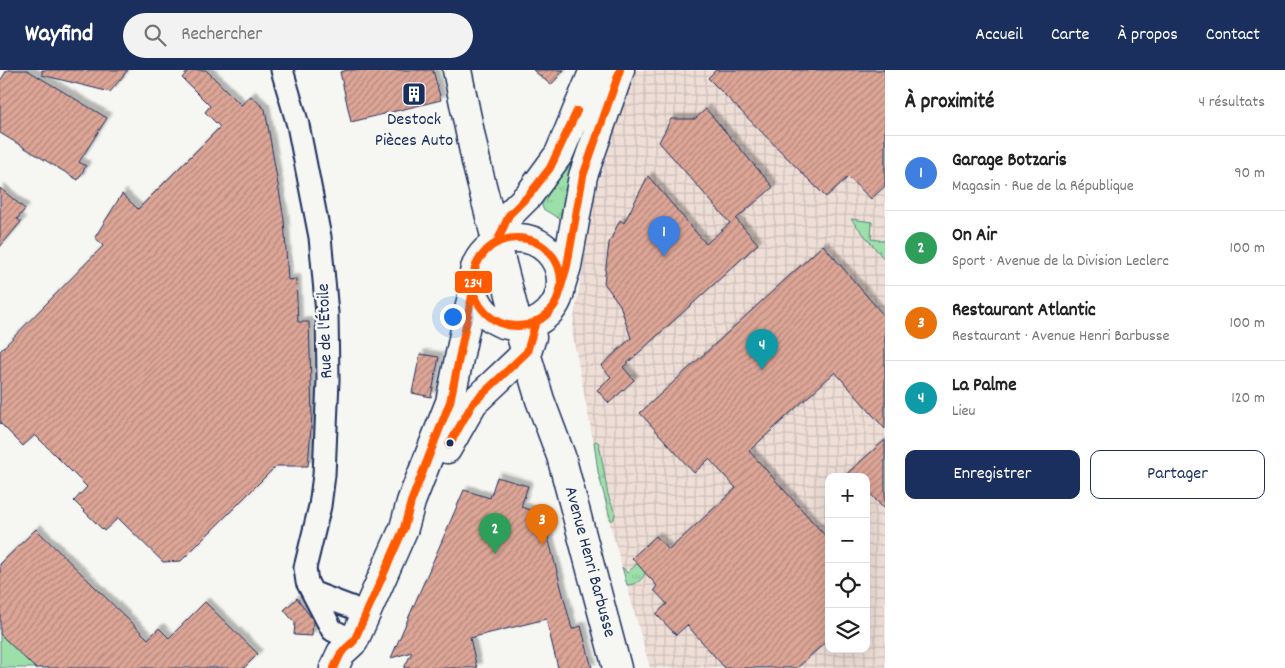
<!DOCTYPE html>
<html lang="fr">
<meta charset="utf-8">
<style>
:root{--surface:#fff;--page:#f2f2f2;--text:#222;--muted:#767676;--line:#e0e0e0;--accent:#1b2f5e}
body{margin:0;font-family:Dekko,sans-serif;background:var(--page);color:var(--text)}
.controls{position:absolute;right:15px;bottom:15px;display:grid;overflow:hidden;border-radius:10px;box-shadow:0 5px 20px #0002}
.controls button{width:45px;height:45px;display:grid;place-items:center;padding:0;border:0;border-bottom:1px solid var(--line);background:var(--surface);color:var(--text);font:25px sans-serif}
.you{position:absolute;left:452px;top:246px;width:18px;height:18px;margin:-12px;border:4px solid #fff;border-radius:50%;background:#1a73e8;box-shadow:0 0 0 8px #1a73e833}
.badge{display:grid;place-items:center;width:32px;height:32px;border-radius:50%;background:var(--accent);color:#fff;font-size:16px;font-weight:700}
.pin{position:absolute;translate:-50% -41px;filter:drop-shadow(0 1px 2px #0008)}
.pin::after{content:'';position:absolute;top:26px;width:18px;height:15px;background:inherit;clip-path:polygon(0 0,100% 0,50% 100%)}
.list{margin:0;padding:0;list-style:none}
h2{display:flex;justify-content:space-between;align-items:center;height:65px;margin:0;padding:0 20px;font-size:21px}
h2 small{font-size:16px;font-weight:400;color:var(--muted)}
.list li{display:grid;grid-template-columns:32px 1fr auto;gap:15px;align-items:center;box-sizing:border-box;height:75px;padding:0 20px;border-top:1px solid var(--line)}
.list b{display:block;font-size:19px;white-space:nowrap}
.list p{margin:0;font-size:16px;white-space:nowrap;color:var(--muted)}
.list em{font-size:16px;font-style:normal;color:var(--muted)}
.actions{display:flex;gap:10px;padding:15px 20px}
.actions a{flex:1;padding:11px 0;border:1px solid var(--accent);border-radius:10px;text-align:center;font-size:18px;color:var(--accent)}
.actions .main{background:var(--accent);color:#fff}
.icon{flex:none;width:28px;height:28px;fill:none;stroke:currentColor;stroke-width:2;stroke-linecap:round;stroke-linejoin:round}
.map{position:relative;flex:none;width:885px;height:598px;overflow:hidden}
header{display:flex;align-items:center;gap:30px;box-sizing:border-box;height:70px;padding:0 25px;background:var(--accent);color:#fff}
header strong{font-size:24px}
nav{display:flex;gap:28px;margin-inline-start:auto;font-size:18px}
.search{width:350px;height:45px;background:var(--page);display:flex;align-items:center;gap:12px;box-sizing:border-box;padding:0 18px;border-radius:28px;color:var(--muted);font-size:19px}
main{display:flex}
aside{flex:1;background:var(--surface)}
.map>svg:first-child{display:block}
.industrial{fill:url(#industrial-grid);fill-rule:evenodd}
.grass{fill:url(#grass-tufts);stroke:#5c8784}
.pitch{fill:#9ddfa9;stroke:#5c8784}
.building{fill:url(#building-hatch);stroke:#1b2f5e;filter:url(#shadow)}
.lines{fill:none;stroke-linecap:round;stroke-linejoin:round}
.minor-casing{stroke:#1b2f5e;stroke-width:25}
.major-casing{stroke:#1b2f5e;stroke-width:31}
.minor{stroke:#f6f6f2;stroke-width:21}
.major{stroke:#f6f6f2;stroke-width:28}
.bus-1-casing{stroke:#f6f6f2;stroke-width:11}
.bus-1{stroke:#ff5a00;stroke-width:8}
.bus-dot{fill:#1b2f5e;stroke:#f6f6f2;stroke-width:2}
.labels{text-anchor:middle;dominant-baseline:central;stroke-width:5;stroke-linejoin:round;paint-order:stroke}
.poi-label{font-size:18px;fill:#1b2f5e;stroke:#f6f6f2}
.street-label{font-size:18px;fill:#1b2f5e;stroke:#f6f6f2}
.line-badge{stroke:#f6f6f2;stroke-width:2}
.badge-label{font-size:14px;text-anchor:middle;font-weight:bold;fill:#fff}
</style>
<header>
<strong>Wayfind</strong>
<div class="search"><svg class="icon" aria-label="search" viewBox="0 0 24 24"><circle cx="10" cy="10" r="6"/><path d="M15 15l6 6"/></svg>Rechercher</div>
<nav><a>Accueil</a><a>Carte</a><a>À propos</a><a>Contact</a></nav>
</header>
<main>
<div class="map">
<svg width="885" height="598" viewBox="0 0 885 598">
<defs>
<pattern id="industrial-grid" width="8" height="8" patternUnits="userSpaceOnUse" patternTransform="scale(1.25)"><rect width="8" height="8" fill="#eeded6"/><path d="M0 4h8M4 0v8" fill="none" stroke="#ccbfba"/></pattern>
<pattern id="grass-tufts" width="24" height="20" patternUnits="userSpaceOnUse" patternTransform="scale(1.25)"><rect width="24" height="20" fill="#9ddfa9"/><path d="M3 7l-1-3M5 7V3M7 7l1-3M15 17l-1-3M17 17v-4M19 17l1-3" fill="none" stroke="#87c094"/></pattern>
<pattern id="building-hatch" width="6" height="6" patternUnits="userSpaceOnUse" patternTransform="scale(1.25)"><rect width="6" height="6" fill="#dda596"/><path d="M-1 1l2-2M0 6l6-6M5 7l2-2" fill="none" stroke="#b2877e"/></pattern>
<filter id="shadow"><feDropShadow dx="4.5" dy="-4.5" stdDeviation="1" flood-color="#0004"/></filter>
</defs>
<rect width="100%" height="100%" fill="#f6f6f2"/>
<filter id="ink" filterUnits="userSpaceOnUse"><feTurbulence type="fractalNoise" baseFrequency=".02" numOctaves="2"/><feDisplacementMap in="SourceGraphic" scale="10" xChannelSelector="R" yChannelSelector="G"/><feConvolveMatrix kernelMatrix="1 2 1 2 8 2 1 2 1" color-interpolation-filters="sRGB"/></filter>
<g filter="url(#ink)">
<path class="industrial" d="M 636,0 L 885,0 L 885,598 L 650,598 L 608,447 L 572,261 L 595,123 L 613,64 ZM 829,407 L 866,407 L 866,579 L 829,579 Z"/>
<path class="grass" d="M 601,0 L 565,152 L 543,139 L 539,123 Z
M 851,149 L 872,152 L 871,169 L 885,171 L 885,190 Z
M 596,371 L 599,373 L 608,425 L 615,443 L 614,449 L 611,451 L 598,402 L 594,372 Z
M 639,492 L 645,502 C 642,512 636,514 627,515 L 622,497 L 627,503 Z"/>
<path class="pitch" d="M 0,563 L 37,598 L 0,598 Z"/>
<path class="building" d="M 7,0 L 27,0 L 107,48 L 79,92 L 86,96 L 78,110 L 0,63 L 0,11 Z
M 42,0 L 128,0 L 110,22 L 42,5 Z
M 189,0 L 206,0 L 241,35 L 251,26 L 265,39 L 284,149 L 288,210 L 296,209 L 298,252 L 309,252 L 312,345 L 308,396 L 276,396 L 181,491 L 163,492 L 118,448 L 104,461 L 74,431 L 87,417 L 35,365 L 23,376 L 0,353 L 0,281 L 103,176 L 95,167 L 122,124 L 138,139 L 220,57 L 205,42 L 210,36 L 182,8 Z
M 348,0 L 433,0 L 441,30 L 351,52 L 340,2 Z
M 533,0 L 564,0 L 551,15 Z
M 716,0 L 885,0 L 885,116 L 871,129 L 848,107 L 826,127 L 708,8 Z
M 706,39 L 773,117 L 736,149 L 758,174 L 623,297 L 634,310 L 609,333 L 597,320 L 611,307 L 601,296 L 631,268 L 620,235 L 604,213 L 609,173 L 620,150 L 624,153 L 648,106 L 706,174 L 730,153 L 659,72 L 671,49 L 695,49 Z
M 0,118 L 25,139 L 17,149 L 21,152 L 0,177 Z
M 823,175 L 885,247 L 885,359 L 835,302 L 749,381 L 829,470 L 829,569 L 797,598 L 725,598 L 687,555 L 676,565 L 656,544 L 667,534 L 654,520 L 657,516 L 632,488 L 656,466 L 669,480 L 736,418 L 709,389 L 694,403 L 640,343 Z
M 420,284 L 439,287 L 431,327 L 412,323 Z
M 885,370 L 885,440 L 866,419 L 866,407 L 843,407 Z
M 497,407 L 528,416 L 521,437 L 542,444 L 572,559 L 581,556 L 592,598 L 558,598 L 546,549 L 470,568 L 477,598 L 404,598 L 412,582 L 391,588 L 464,420 L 490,428 Z
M 36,459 L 148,569 L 159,558 L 169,568 L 205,532 L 258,584 L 244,598 L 35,598 L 0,564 L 0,494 Z
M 297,528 L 313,550 L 312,566 L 294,565 L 295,553 L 284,540 Z"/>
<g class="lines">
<g class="minor-casing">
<path id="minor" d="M 282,0 L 298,55 L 320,167 L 327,243 L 328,310 L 324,405 L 320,436 L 305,498 L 307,512 L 332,560 L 354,571
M 314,523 L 351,537 L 365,545"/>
</g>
<g class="major-casing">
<path id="major" d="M 457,0 L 477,96 L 518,256 L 540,330 L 561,386 L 617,598
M473 212a44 44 0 1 1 88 0a44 44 0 1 1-88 0Z
M 497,172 L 509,145 L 529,125 L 559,84 L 594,0
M 561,215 L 567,196 L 583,106 L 620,0
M 447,379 L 473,333 L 527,282 L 532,267
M 334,598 L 341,583 L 354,571 L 404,458 L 411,432 L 450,332 L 475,211"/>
</g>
<use href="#minor" class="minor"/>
<use href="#major" class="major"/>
<g class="bus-1-casing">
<path id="bus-1" d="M473 212a44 44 0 1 1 88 0a44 44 0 1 1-88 0Z
M 497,172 L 509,145 L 529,125 L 550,98 L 577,41
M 557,230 L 567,196 L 583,106 L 620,0
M 449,375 L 473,333 L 527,282 L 536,251
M 334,598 L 341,583 L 354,571 L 404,458 L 411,432 L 450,332 L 475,211"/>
</g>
<use href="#bus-1" class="bus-1"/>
</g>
</g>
<defs>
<g id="building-square" transform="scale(1.25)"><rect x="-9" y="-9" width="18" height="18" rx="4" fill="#1b2f5e" stroke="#f6f6f2"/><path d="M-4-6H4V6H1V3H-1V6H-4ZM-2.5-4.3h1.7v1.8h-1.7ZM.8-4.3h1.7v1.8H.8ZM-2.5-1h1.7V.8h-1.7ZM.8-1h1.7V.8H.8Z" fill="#fff"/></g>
</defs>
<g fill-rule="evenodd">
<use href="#building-square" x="414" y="24"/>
</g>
<circle class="bus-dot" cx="450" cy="373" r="4.5"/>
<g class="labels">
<g class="poi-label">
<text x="414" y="50">Destock<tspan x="414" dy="21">Pièces Auto</tspan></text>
</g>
<g class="street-label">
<text transform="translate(326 261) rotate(-92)">Rue de l'Étoile</text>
<text transform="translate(589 492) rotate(75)">Avenue Henri Barbusse</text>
</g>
</g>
<rect class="line-badge" x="454" y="200" width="39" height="24" rx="5" fill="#ff5a00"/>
<g class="badge-label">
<text x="473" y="217">234</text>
</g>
</svg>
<div class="controls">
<button>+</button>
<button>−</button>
<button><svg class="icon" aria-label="locate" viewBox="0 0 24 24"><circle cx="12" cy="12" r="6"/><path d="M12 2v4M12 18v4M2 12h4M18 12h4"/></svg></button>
<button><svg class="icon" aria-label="layers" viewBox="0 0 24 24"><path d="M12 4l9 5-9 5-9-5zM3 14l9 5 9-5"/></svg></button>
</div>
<div class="you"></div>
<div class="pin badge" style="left:664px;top:187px;background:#3f7fe0">1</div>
<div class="pin badge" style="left:495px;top:484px;background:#2e9e5b">2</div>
<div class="pin badge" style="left:542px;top:475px;background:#e8710a">3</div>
<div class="pin badge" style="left:762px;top:300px;background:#0f9aa8">4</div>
</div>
<aside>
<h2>À proximité<small>4 résultats</small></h2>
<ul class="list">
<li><span class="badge" style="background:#3f7fe0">1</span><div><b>Garage Botzaris</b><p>Magasin · Rue de la République</p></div><em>90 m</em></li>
<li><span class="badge" style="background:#2e9e5b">2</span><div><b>On Air</b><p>Sport · Avenue de la Division Leclerc</p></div><em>100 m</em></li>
<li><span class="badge" style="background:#e8710a">3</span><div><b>Restaurant Atlantic</b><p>Restaurant · Avenue Henri Barbusse</p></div><em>100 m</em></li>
<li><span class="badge" style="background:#0f9aa8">4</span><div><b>La Palme</b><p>Lieu</p></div><em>120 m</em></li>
</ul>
<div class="actions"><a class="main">Enregistrer</a><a>Partager</a></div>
</aside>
</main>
